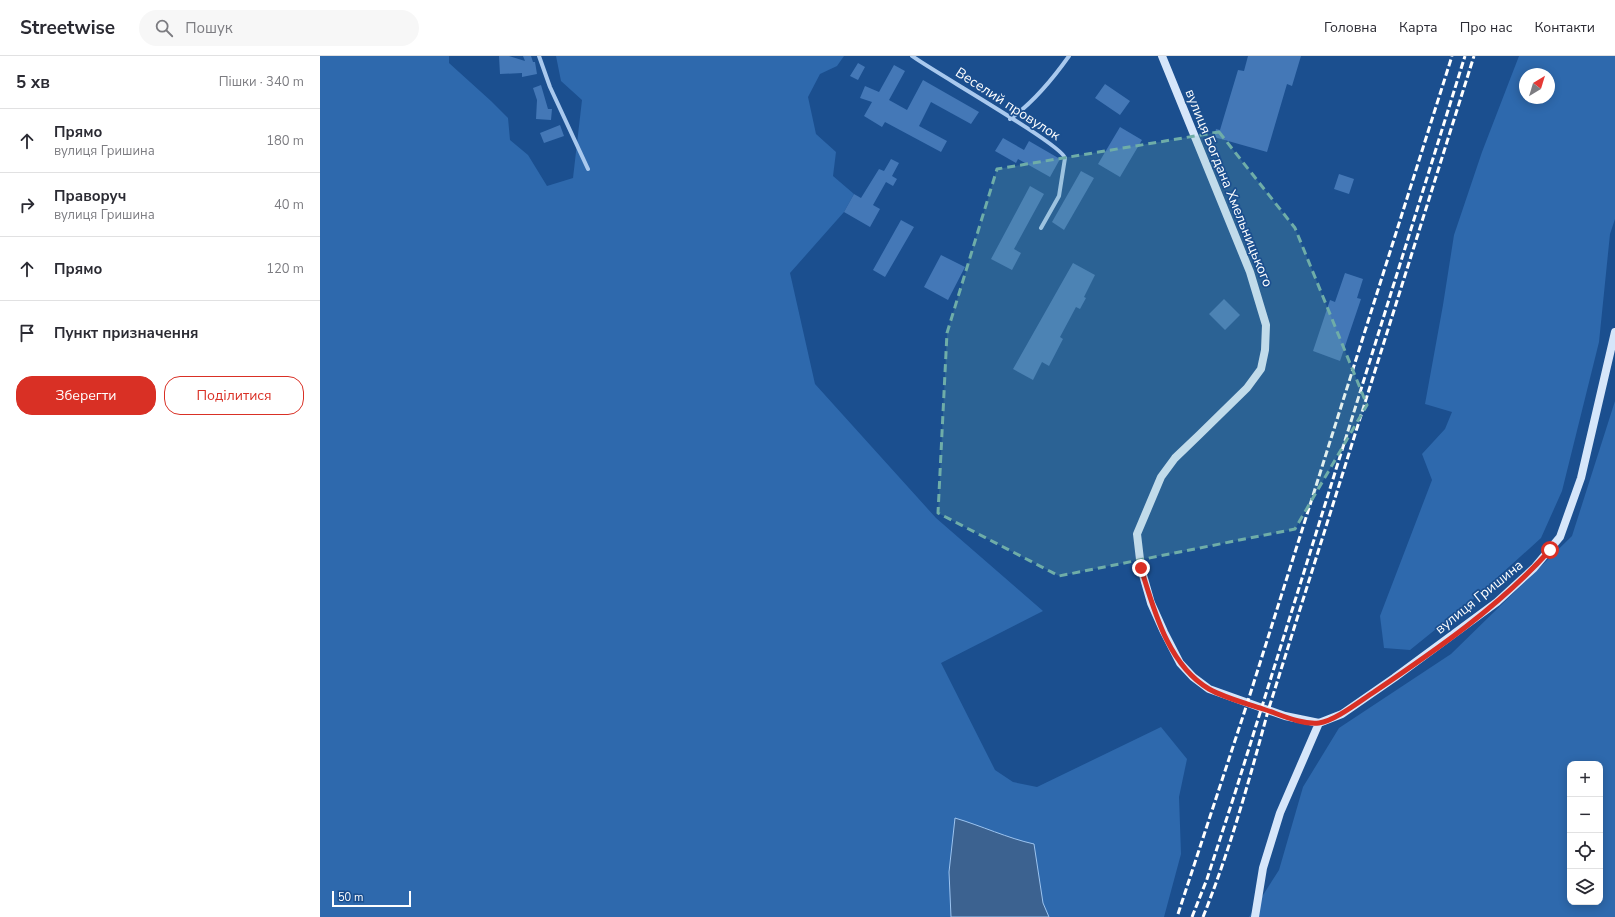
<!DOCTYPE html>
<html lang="uk">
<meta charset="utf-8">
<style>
:root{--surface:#fff;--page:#f7f7f7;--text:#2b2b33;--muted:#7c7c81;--line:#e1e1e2;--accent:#d93025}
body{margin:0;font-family:"Nunito Sans",sans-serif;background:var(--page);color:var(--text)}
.controls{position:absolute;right:12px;bottom:12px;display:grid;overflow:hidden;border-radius:8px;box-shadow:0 2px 10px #0003}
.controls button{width:36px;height:36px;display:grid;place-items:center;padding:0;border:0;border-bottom:1px solid var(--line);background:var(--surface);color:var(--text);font:20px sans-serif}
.compass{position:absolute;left:1199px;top:12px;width:36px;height:36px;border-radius:50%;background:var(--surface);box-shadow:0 2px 10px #0003;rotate:38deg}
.scale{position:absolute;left:12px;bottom:10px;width:79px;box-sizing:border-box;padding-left:4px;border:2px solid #fff;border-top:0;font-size:11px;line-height:14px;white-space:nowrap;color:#fff;-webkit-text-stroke:3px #1b4f8f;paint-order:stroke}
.stop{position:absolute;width:12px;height:12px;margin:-9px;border:3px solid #d93025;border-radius:50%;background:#fff}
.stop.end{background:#d93025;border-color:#fff;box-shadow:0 1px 4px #0008}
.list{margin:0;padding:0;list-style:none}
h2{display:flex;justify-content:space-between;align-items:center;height:52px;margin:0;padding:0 16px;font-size:17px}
h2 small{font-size:13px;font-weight:400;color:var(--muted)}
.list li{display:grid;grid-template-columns:26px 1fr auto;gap:12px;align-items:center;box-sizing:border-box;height:64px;padding:0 16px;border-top:1px solid var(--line)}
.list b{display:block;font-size:15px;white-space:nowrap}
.list p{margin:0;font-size:13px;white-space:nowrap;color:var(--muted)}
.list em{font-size:13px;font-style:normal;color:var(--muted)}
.actions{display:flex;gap:8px;padding:12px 16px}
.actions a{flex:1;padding:9px 0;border:1px solid var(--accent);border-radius:16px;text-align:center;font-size:14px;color:var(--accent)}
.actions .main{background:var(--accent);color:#fff}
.icon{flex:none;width:22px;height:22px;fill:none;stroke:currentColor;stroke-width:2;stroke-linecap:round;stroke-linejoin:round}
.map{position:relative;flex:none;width:1295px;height:861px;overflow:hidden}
header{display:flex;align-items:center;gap:24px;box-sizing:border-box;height:56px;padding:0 20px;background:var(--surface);border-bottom:1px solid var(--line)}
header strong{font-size:19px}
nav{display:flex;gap:22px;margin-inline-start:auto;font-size:14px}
.search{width:280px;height:36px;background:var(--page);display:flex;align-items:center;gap:10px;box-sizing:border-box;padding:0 14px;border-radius:22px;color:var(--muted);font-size:15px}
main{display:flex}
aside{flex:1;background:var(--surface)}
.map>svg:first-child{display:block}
.green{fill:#2e69ad;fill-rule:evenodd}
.water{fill:#3c6290;stroke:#9cc4f0}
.building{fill:#4478b7}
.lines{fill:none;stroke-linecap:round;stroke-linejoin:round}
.street{stroke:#a9c9ee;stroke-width:4}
.secondary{stroke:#d6e6fa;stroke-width:8}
.rail{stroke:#fff;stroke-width:3;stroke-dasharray:7 3;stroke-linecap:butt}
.route{stroke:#d93025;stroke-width:5}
.marked{fill:#6fada8;fill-opacity:0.2;stroke:#6fada8;stroke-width:3;stroke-dasharray:8 5;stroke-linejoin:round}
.labels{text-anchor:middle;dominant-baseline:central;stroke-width:3.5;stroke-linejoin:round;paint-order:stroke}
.street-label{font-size:14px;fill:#fff;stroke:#1b4f8f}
</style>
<header>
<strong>Streetwise</strong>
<div class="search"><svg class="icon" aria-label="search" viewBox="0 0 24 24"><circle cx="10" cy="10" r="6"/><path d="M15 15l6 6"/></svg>Пошук</div>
<nav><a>Головна</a><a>Карта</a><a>Про нас</a><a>Контакти</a></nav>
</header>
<main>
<aside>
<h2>5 хв<small>Пішки · 340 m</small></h2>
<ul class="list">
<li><svg class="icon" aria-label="ahead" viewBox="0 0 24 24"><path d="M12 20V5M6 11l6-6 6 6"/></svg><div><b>Прямо</b><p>вулиця Гришина</p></div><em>180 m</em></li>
<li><svg class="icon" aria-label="right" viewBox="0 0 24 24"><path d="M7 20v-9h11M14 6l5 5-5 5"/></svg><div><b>Праворуч</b><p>вулиця Гришина</p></div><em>40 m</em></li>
<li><svg class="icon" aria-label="ahead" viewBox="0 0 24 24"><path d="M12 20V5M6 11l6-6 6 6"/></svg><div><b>Прямо</b></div><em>120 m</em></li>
<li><svg class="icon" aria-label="arrive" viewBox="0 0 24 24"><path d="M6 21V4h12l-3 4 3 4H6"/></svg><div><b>Пункт призначення</b></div></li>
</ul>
<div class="actions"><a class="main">Зберегти</a><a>Поділитися</a></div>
</aside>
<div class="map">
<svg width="1295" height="861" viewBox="0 0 1295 861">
<rect width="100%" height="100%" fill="#1b4f8f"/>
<path class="green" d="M 0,0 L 129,0 L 129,7 L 171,45 L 188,62 L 190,84 L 208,99 L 227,130 L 253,122 L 262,44 L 241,25 L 236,0 L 524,0 L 517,10 L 500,18 L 488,41 L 496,78 L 516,96 L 513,120 L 534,138 L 524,156 L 470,217 L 495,328 L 616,462 L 723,555 L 621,607 L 675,714 L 693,726 L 717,731 L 841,671 L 867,703 L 859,741 L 861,798 L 844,861 L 0,861 Z
M 1199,0 L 1295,0 L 1295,163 L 1290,178 L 1279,286 L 1242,435 L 1221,482 L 1158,539 L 1090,594 L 1064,592 L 1060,560 L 1112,424 L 1102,398 L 1125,373 L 1132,356 L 1105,348 L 1123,249 L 1134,179 L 1162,96 ZM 1205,18 L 1229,18 L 1229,42 L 1205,42 Z
M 1295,345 L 1295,861 L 929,861 L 959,814 L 983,731 L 1019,672 L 1131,598 L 1252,480 ZM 1250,708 L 1280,708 L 1280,846 L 1250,846 Z"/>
<path class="water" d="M 635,762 C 662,770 687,782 714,788 L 723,847 L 729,861 L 631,861 L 629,816 Z"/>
<path class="building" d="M 179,0 L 189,0 L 205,5 L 203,0 L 211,0 L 213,6 L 215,6 L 217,18 L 202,21 L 202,17 L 180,18 Z
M 928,0 L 981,0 L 972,30 L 967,28 L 947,96 L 894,81 L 896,73 L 900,74 L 918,14 L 924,15 Z
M 538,7 L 545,11 L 538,24 L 530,20 Z
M 574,9 L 585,15 L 569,44 L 587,54 L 603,24 L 659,56 L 651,68 L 611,46 L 599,70 L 627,85 L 621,96 L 565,66 L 562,71 L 544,60 L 552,46 L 540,42 L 545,30 L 559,36 Z
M 785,28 L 810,45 L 800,59 L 775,42 Z
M 221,29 L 228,53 L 232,53 L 231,64 L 216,63 L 217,44 L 213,32 Z
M 240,69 L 244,80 L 224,87 L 220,77 Z
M 800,71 L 822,84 L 800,121 L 778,108 Z
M 683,82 L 704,94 L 709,85 L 740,103 L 730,121 L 698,103 L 696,107 L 675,95 Z
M 571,103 L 579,107 L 572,120 L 577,123 L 573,130 L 566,126 L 553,149 L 560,153 L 550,171 L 524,156 L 534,138 L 541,142 L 559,113 L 564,115 Z
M 761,115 L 774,122 L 744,174 L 732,166 Z
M 1019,118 L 1034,123 L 1029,138 L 1014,133 Z
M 710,130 L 724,138 L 694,193 L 701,197 L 692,214 L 671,203 Z
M 581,164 L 594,171 L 565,221 L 553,214 Z
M 621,199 L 645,211 L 628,244 L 604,231 Z
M 753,207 L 775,219 L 764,241 L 766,242 L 760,253 L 756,251 L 740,281 L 743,283 L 729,310 L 722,306 L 713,324 L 693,313 Z
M 1025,217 L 1043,223 L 1037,242 L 1041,243 L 1020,305 L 993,295 L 1010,244 L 1015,246 Z
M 904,243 L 920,259 L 905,274 L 889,258 Z"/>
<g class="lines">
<path class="street" d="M 219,0 L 230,31 L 268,113
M 592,0 C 614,16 741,88 745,102 L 739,140 L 721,172
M 690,63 C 714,46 732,24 749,0"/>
<path class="secondary" d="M 842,0 L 930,216 L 946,269 L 945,294 L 941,313 L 927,332 L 879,379 L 855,402 L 841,421 L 817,478 L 821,512 L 831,547 L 844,576 L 860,607 L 873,621 L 889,633 L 965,660 L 999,667 L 1022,658 L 1074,622 L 1177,546 L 1214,512 L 1240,481 L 1261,422 L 1295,276
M 935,861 L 943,812 L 960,757 L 999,667"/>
<path class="rail" d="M 858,858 L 927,648 L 1132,0
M 872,861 L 887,823 L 915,737 L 1145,0
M 883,861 C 910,794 929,725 948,655 L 1154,0"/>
</g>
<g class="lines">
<path class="route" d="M 821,512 C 834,554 848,609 889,633 C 905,642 925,647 943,653 C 959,658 981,669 999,667 C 1015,665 1040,645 1054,636 C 1116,594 1180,550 1230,494"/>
</g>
<path class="marked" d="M 899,76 L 975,172 L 1047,349 L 975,473 L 739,520 L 618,457 L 627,277 L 677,113 Z"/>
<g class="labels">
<g class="street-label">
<text transform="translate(688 48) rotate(33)">Веселий провулок</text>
<text transform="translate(909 132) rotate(68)">вулиця Богдана Хмельницького</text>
<text transform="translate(1159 541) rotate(-39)">вулиця Гришина</text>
</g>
</g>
</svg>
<div class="controls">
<button>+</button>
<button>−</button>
<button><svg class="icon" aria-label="locate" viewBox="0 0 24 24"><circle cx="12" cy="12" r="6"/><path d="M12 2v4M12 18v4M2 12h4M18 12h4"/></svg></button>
<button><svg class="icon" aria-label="layers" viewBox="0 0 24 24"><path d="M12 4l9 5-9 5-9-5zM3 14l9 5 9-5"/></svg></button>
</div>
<svg class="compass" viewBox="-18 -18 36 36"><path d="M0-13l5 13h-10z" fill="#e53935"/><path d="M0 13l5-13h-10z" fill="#7c7c81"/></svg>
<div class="scale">50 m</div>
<div class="stop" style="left:1230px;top:494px"></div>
<div class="stop end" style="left:821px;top:512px"></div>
</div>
</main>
